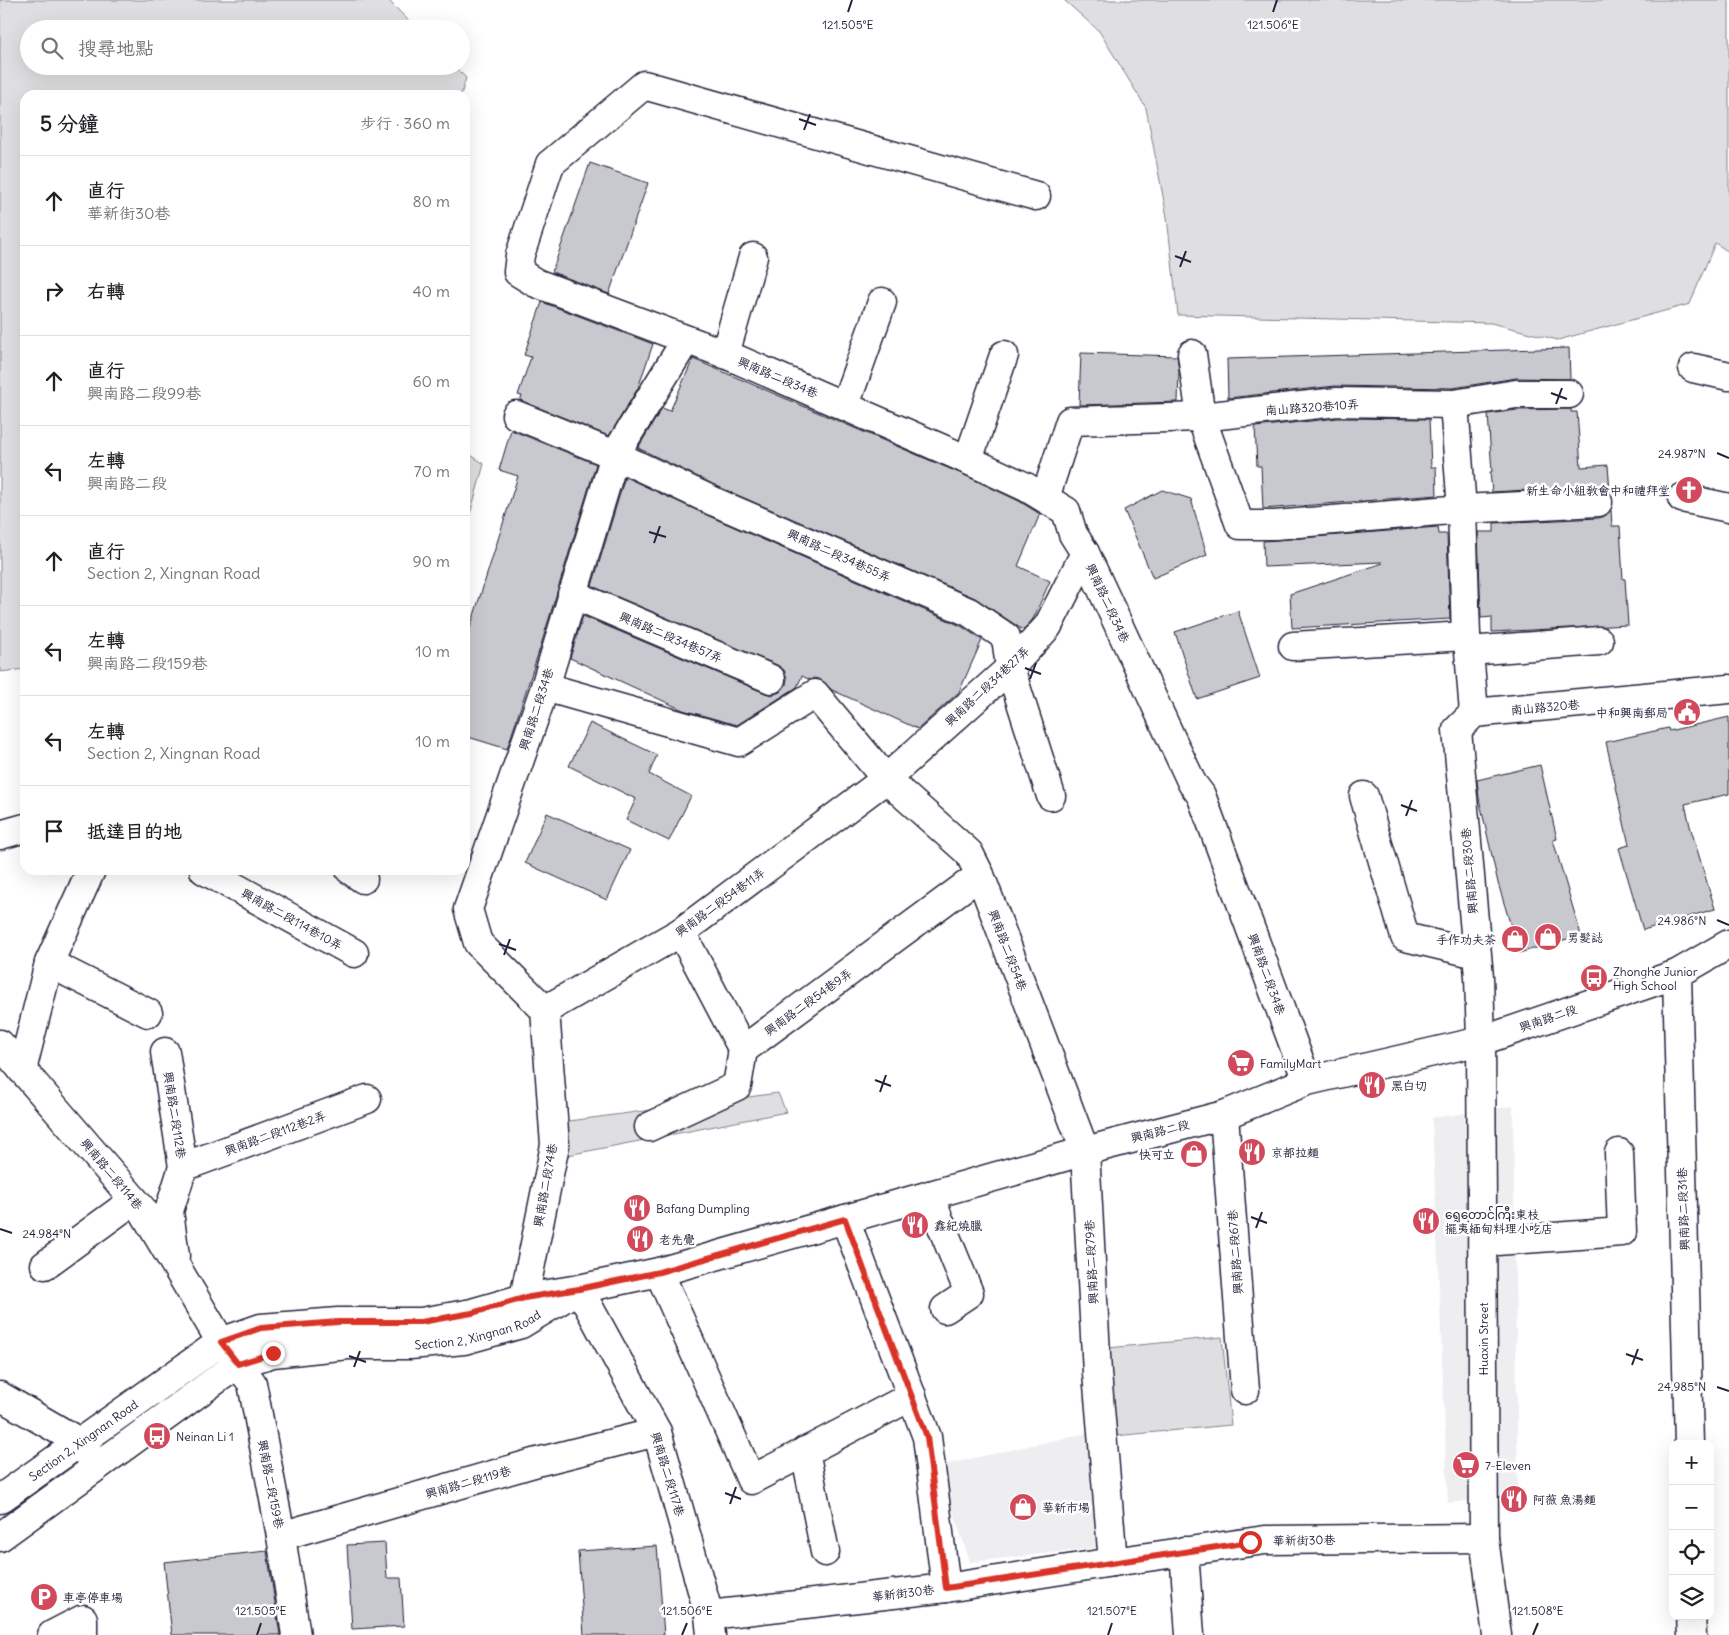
<!DOCTYPE html>
<html lang="zh-TW">
<meta charset="utf-8">
<style>
:root{--surface:#fff;--page:#f6f6f6;--text:#202124;--muted:#757577;--line:#e0e0e0}
body{margin:0;font-family:Delius,"LXGW WenKai TC","Noto Sans Myanmar",sans-serif;background:var(--page);color:var(--text)}
.controls{position:absolute;right:15px;bottom:15px;display:grid;overflow:hidden;border-radius:10px;box-shadow:0 5px 20px #0002}
.controls button{width:45px;height:45px;display:grid;place-items:center;padding:0;border:0;border-bottom:1px solid var(--line);background:var(--surface);color:var(--text);font:25px sans-serif}
.stop{position:absolute;width:15px;height:15px;margin:-11px;border:4px solid #d93025;border-radius:50%;background:#fff}
.stop.end{background:#d93025;border-color:#fff;box-shadow:0 1px 5px #0008}
.list{margin:0;padding:0;list-style:none}
h2{display:flex;justify-content:space-between;align-items:center;height:65px;margin:0;padding:0 20px;font-size:21px}
h2 small{font-size:16px;font-weight:400;color:var(--muted)}
.list li{display:grid;grid-template-columns:32px 1fr auto;gap:15px;align-items:center;box-sizing:border-box;height:90px;padding:0 20px;border-top:1px solid var(--line)}
.list b{display:block;font-size:19px;white-space:nowrap}
.list p{margin:0;font-size:16px;white-space:nowrap;color:var(--muted)}
.list em{font-size:16px;font-style:normal;color:var(--muted)}
.icon{flex:none;width:28px;height:28px;fill:none;stroke:currentColor;stroke-width:2;stroke-linecap:round;stroke-linejoin:round}
.map{position:relative;flex:none;width:1729px;height:1635px;overflow:hidden}
.search{position:absolute;background:var(--surface);box-shadow:0 5px 20px #0002;left:20px;top:20px;width:450px;height:55px;display:flex;align-items:center;gap:12px;box-sizing:border-box;padding:0 18px;border-radius:28px;color:var(--muted);font-size:19px}
.panel{position:absolute;background:var(--surface);box-shadow:0 5px 20px #0002;left:20px;top:90px;width:450px;height:785px;border-radius:15px}
.map>svg:first-child{display:block}
.built{fill:#eeeef1}
.green{fill:#dfdfe2;stroke:#80808e}
.building{fill:#c8c8cf;stroke:#22223b}
.lines{fill:none;stroke-linecap:round;stroke-linejoin:round}
.minor-casing{stroke:#22223b;stroke-width:31}
.minor{stroke:#fff;stroke-width:28}
.route{stroke:#d93025;stroke-width:6}
.ticks{fill:none;stroke:#22223b;stroke-width:2}
.labels{text-anchor:middle;dominant-baseline:central;stroke-width:5;stroke-linejoin:round;paint-order:stroke}
.street-label{font-size:12px;fill:#22223b;stroke:#fff}
.poi-label{font-size:12px;fill:#22223b;stroke:#fff;text-anchor:start}
.ticks-label{font-size:12px;text-anchor:middle;fill:#22223b;stroke:#fff;stroke-width:5;stroke-linejoin:round;paint-order:stroke}
</style>
<div class="map">
<svg width="1729" height="1635" viewBox="0 0 1729 1635">
<rect width="100%" height="100%" fill="#fff"/>
<filter id="ink" filterUnits="userSpaceOnUse"><feTurbulence type="fractalNoise" baseFrequency=".02" numOctaves="2"/><feDisplacementMap in="SourceGraphic" scale="10" xChannelSelector="R" yChannelSelector="G"/><feConvolveMatrix kernelMatrix="1 2 1 2 8 2 1 2 1" color-interpolation-filters="sRGB"/></filter>
<g filter="url(#ink)">
<path class="built" d="M 1513,1106 L 1518,1496 L 1448,1503 L 1432,1118 Z
M 1092,1432 L 1096,1548 L 970,1562 L 938,1466 Z"/>
<path class="green" d="M 0,0 L 388,0 L 417,29 L 29,29 L 29,66 L 454,66 L 466,78 L 461,95 L 25,95 L 25,669 L 0,672 Z
M 1064,0 L 1729,0 L 1729,252 L 1715,243 L 1690,304 L 1558,340 L 1491,323 L 1178,315 L 1167,217 L 1146,108 L 1099,31 Z
M 465,451 L 484,464 L 465,532 Z
M 778,1093 L 786,1112 L 568,1155 L 562,1122 Z
M 1222,1337 L 1231,1425 L 1115,1436 L 1108,1348 Z"/>
<path class="building" d="M 590,163 L 648,183 L 609,294 L 552,272 Z
M 542,302 L 653,344 L 638,388 L 609,436 L 520,400 L 522,396 L 518,395 L 531,357 L 524,355 Z
M 1569,348 L 1570,379 L 1516,378 L 1453,388 L 1335,386 L 1228,398 L 1227,359 Z
M 1081,353 L 1177,356 L 1179,371 L 1178,402 L 1079,405 Z
M 693,359 L 962,474 L 1019,501 L 1040,514 L 1018,566 L 1050,581 L 1033,619 L 1023,630 L 975,598 L 721,488 L 638,448 L 662,408 L 670,411 Z
M 1571,409 L 1571,412 L 1577,412 L 1581,467 L 1608,465 L 1610,492 L 1605,488 L 1597,486 L 1492,492 L 1490,472 L 1492,472 L 1488,414 L 1517,410 Z
M 1338,418 L 1429,419 L 1431,467 L 1436,467 L 1437,495 L 1263,509 L 1261,466 L 1257,466 L 1255,427 Z
M 511,430 L 596,464 L 541,645 L 507,749 L 465,736 L 465,644 L 518,476 L 499,470 Z
M 625,477 L 709,516 L 961,626 L 982,640 L 959,692 L 918,729 L 832,690 L 821,680 L 814,678 L 810,680 L 802,676 L 797,687 L 737,725 L 683,710 L 570,658 L 583,616 L 765,693 L 772,695 L 780,692 L 786,685 L 787,678 L 784,670 L 777,665 L 592,586 Z
M 1162,490 L 1191,499 L 1207,555 L 1153,578 L 1124,510 Z
M 1611,510 L 1612,526 L 1620,526 L 1623,579 L 1625,579 L 1628,625 L 1492,632 L 1492,617 L 1481,618 L 1478,532 L 1494,532 L 1494,523 L 1599,518 L 1606,515 Z
M 1438,527 L 1439,534 L 1447,534 L 1450,619 L 1292,628 L 1290,594 L 1383,563 L 1382,562 L 1264,567 L 1263,541 L 1264,541 Z
M 1238,611 L 1260,678 L 1197,699 L 1175,632 Z
M 1729,717 L 1729,794 L 1685,804 L 1690,826 L 1715,909 L 1643,930 L 1619,848 L 1629,845 L 1606,742 L 1668,728 L 1669,731 Z
M 590,723 L 657,755 L 649,774 L 691,796 L 669,841 L 626,820 L 636,799 L 569,766 Z
M 1540,765 L 1557,839 L 1553,840 L 1581,935 L 1519,953 L 1498,883 L 1479,798 L 1477,780 Z
M 547,813 L 630,850 L 607,900 L 525,863 Z
M 385,1543 L 387,1578 L 401,1578 L 404,1626 L 352,1629 L 347,1545 Z
M 657,1546 L 664,1635 L 584,1635 L 578,1551 Z
M 267,1551 L 280,1635 L 172,1635 L 164,1562 Z"/>
<g class="lines">
<g class="minor-casing">
<g id="minor">
<path d="M 550,164 L 520,255 L 518,272 L 536,283 L 725,354 L 968,460 L 1026,487 L 1066,511 L 1073,534 L 1085,553 L 1192,783 L 1201,795 L 1307,1081"/>
<path d="M 550,164 L 644,85 L 1036,196"/>
<path d="M 725,354 L 753,257"/>
<path d="M 1192,354 L 1201,417 L 1240,525 L 1275,525 L 1462,509 L 1598,502"/>
<path d="M 1693,368 L 1729,376"/>
<path d="M 1454,404 L 1462,509 L 1466,636 L 1469,651 L 1474,713"/>
<path d="M 845,405 L 882,302"/>
<path d="M 516,415 L 615,455 L 715,502 L 969,612 L 1006,637 L 1010,668 L 1051,796"/>
<path d="M 968,460 L 1004,355"/>
<path d="M 1045,498 L 1070,421 L 1201,417 L 1337,402 L 1454,404 L 1516,394 L 1569,394"/>
<path d="M 1682,498 L 1729,508"/>
<path d="M 572,594 L 771,679"/>
<path d="M 1293,646 L 1466,636"/>
<path d="M 1469,651 L 1599,641"/>
<path d="M 545,687 L 739,742 L 815,694 L 886,779 L 969,853 L 980,875 L 1085,1151 L 1097,1373 L 1113,1562"/>
<path d="M 1364,796 L 1405,937 L 1476,954"/>
<path d="M 0,835 L 25,828"/>
<path d="M 204,870 L 354,953"/>
<path d="M 350,870 L 363,879"/>
<path d="M 681,932 L 743,1050"/>
<path d="M 49,963 L 148,1013"/>
<path d="M 1677,974 L 1689,1444"/>
<path d="M 545,1010 L 478,943 L 468,909 L 545,687 L 615,455 L 686,340"/>
<path d="M 545,1010 L 681,932 L 886,779 L 1010,668 L 1048,626 L 1085,553"/>
<path d="M 0,1044 L 142,1209 L 221,1342 L 252,1383 L 281,1536 L 296,1635"/>
<path d="M 165,1052 L 183,1167 L 169,1211 L 175,1256"/>
<path d="M 22,1070 L 49,963 L 91,870"/>
<path d="M 1224,1115 L 1245,1390"/>
<path d="M 649,1127 L 737,1086 L 743,1050 L 980,875"/>
<path d="M 183,1167 L 367,1099"/>
<path d="M 929,1195 L 969,1293 L 945,1309"/>
<path d="M 845,1219 L 927,1437 L 946,1588"/>
<path d="M 1483,1242 L 1622,1232 L 1619,1153"/>
<path d="M 45,1265 L 134,1200"/>
<path d="M 659,1272 L 751,1480 L 912,1396"/>
<path d="M 579,1289 L 657,1432 L 709,1615 L 711,1635"/>
<path d="M 524,1298 L 555,1145 L 545,1010"/>
<path d="M 0,1396 L 81,1443 L 89,1455"/>
<path d="M 805,1451 L 825,1552"/>
<path id="s1" d="M 0,1499 L 221,1342 L 261,1328 L 338,1322 L 421,1322 L 472,1313 L 524,1298 L 579,1289 L 659,1272 L 1085,1151 L 1224,1115 L 1307,1081 L 1481,1041 L 1677,974 L 1729,944"/>
<path d="M 281,1536 L 537,1462 L 657,1432"/>
<path id="s2" d="M 0,1537 L 238,1364 L 273,1353 L 348,1345 L 410,1345 L 464,1340 L 521,1324 L 567,1296"/>
<path d="M 1184,1551 L 1190,1635"/>
<path d="M 709,1615 L 946,1588 L 1113,1562 L 1265,1540 L 1484,1538"/>
<path d="M 1691,1616 L 1692,1635"/>
<path d="M 52,1635 L 83,1619 L 83,1635"/>
<path d="M 1497,1635 L 1484,1538 L 1481,1041 L 1479,977 L 1457,730 L 1474,713 L 1729,689"/>
</g>
</g>
<use href="#minor" class="minor"/>
</g>
</g>
<g class="lines" filter="url(#ink)">
<path class="route" d="M 273,1353 L 238,1364 L 221,1342 L 261,1328 L 338,1322 L 421,1322 L 472,1313 L 524,1298 L 579,1289 L 659,1272 L 845,1219 L 927,1437 L 946,1588 L 1250,1542"/>
</g>
<path class="ticks" d="M 848,12 L 852,0M 1273,12 L 1277,0M 799,119 L 816,125M 804,130 L 810,114M 1175,256 L 1191,262M 1180,267 L 1186,251M 1551,393 L 1567,399M 1556,404 L 1562,388M 1717,453 L 1729,458M 649,532 L 666,537M 654,543 L 660,526M 1025,668 L 1041,674M 1030,679 L 1036,663M 1401,805 L 1417,811M 1406,816 L 1412,800M 1717,920 L 1729,925M 499,944 L 516,950M 504,955 L 510,939M 875,1080 L 891,1086M 880,1092 L 886,1075M 1251,1217 L 1267,1223M 1256,1228 L 1262,1212M 0,1229 L 12,1233M 1626,1354 L 1643,1360M 349,1356 L 366,1362M 1632,1365 L 1638,1349M 354,1367 L 360,1351M 1717,1387 L 1729,1391M 725,1493 L 741,1499M 730,1504 L 736,1487M 257,1635 L 261,1623M 682,1635 L 687,1623M 1108,1635 L 1112,1623M 1533,1635 L 1538,1623"/>
<defs>
<g id="church-disc" transform="scale(1.4375)"><circle r="9.5" fill="#d1495b" stroke="#fff"/><path d="M-1.2-6h2.4v3.5h3.3v2.4h-3.3V6h-2.4V-.1h-3.3v-2.4h3.3Z" fill="#fff"/></g>
<g id="civic-disc" transform="scale(1.4375)"><circle r="9.5" fill="#d1495b" stroke="#fff"/><path d="M-.6-6.5H3V-4.5H.6V-3L4-1V1h2V6H-6V1h2V-1L-.6-3ZM-1.2 2.5V6h2.4V2.5Z" fill="#fff"/></g>
<g id="shop-disc" transform="scale(1.4375)"><circle r="9.5" fill="#d1495b" stroke="#fff"/><path d="M-5-2.5h2.3a2.7 3.5 0 0 1 5.4 0H5L5.5 6h-11ZM-1.5-2.5h3a1.5 2.3 0 0 0-3 0Z" fill="#fff"/></g>
<g id="bus-disc" transform="scale(1.4375)"><circle r="9.5" fill="#d1495b" stroke="#fff"/><path d="M-5-6H5V4H4V6H2V4H-2V6H-4V4H-5ZM-3.5-4V0h7V-4ZM-3.5 1.2v1.5H-2V1.2ZM2 1.2v1.5H3.5V1.2Z" fill="#fff"/></g>
<g id="supermarket-disc" transform="scale(1.4375)"><circle r="9.5" fill="#d1495b" stroke="#fff"/><path d="M-6-5.5h2.5l.6 2H6L4.5 2H-2.5L-4.4-4H-6ZM-1.5 3.2a1.3 1.3 0 1 0 .1 0ZM3 3.2a1.3 1.3 0 1 0 .1 0Z" fill="#fff"/></g>
<g id="restaurant-disc" transform="scale(1.4375)"><circle r="9.5" fill="#d1495b" stroke="#fff"/><path d="M-5-6h1v4h1v-4h1v4h1v-4h1v5L-1.5 .5V6h-2V.5L-5-1ZM5-6V6H3V1.5H1.5Q1.5-4 5-6Z" fill="#fff"/></g>
<g id="parking-disc" transform="scale(1.4375)"><circle r="9.5" fill="#d1495b" stroke="#fff"/><path d="M-3.5-5.5H1a3.5 3.5 0 0 1 0 7H-1V5.5H-3.5ZM-1-3.4V-.6H.8a1.4 1.4 0 0 0 0-2.8Z" fill="#fff"/></g>
</defs>
<g fill-rule="evenodd">
<use href="#church-disc" x="1689" y="490"/>
<use href="#civic-disc" x="1687" y="712"/>
<use href="#shop-disc" x="1548" y="937"/>
<use href="#shop-disc" x="1515" y="939"/>
<use href="#bus-disc" x="1594" y="978"/>
<use href="#supermarket-disc" x="1241" y="1063"/>
<use href="#restaurant-disc" x="1372" y="1085"/>
<use href="#restaurant-disc" x="1252" y="1152"/>
<use href="#shop-disc" x="1194" y="1154"/>
<use href="#restaurant-disc" x="637" y="1208"/>
<use href="#restaurant-disc" x="1426" y="1221"/>
<use href="#restaurant-disc" x="915" y="1225"/>
<use href="#restaurant-disc" x="640" y="1239"/>
<use href="#bus-disc" x="157" y="1436"/>
<use href="#supermarket-disc" x="1466" y="1465"/>
<use href="#restaurant-disc" x="1514" y="1499"/>
<use href="#shop-disc" x="1023" y="1507"/>
<use href="#parking-disc" x="44" y="1597"/>
</g>
<g class="labels">
<g class="street-label">
<text transform="translate(778 377) rotate(23)">興南路二段34巷</text>
<text transform="translate(1312 407) rotate(-4)">南山路320巷10弄</text>
<text transform="translate(839 555) rotate(24)">興南路二段34巷55弄</text>
<text transform="translate(1108 603) rotate(65)">興南路二段34巷</text>
<text transform="translate(671 637) rotate(23)">興南路二段34巷57弄</text>
<text transform="translate(987 686) rotate(-43)">興南路二段34巷27弄</text>
<text transform="translate(1545 707) rotate(-5)">南山路320巷</text>
<text transform="translate(536 709) rotate(-72)">興南路二段34巷</text>
<text transform="translate(1469 871) rotate(-95)">興南路二段30巷</text>
<text transform="translate(720 902) rotate(-36)">興南路二段54巷11弄</text>
<text transform="translate(292 919) rotate(29)">興南路二段114巷10弄</text>
<text transform="translate(1008 950) rotate(69)">興南路二段54巷</text>
<text transform="translate(1267 974) rotate(70)">興南路二段34巷</text>
<text transform="translate(808 1002) rotate(-36)">興南路二段54巷9弄</text>
<text transform="translate(1548 1018) rotate(-19)">興南路二段</text>
<text transform="translate(175 1115) rotate(81)">興南路二段112巷</text>
<text transform="translate(1160 1131) rotate(-14)">興南路二段</text>
<text transform="translate(275 1133) rotate(-20)">興南路二段112巷2弄</text>
<text transform="translate(112 1174) rotate(50)">興南路二段114巷</text>
<text transform="translate(545 1185) rotate(-80)">興南路二段74巷</text>
<text transform="translate(1683 1209) rotate(-92)">興南路二段31巷</text>
<text transform="translate(1235 1252) rotate(-94)">興南路二段67巷</text>
<text transform="translate(1091 1262) rotate(-93)">興南路二段79巷</text>
<text stroke="none"><textPath href="#s2" startOffset="538">Section 2, Xingnan Road</textPath></text>
<text transform="translate(1483 1339) rotate(-90)">Huaxin Street</text>
<text stroke="none"><textPath href="#s1" startOffset="102">Section 2, Xingnan Road</textPath></text>
<text transform="translate(668 1474) rotate(73)">興南路二段117巷</text>
<text transform="translate(468 1482) rotate(-16)">興南路二段119巷</text>
<text transform="translate(271 1484) rotate(79)">興南路二段159巷</text>
<text transform="translate(1304 1540) rotate(-1)">華新街30巷</text>
<text transform="translate(903 1593) rotate(-7)">華新街30巷</text>
</g>
<g class="poi-label">
<text x="1670" y="490" text-anchor="end">新生命小組教會中和禮拜堂</text>
<text x="1668" y="712" text-anchor="end">中和興南郵局</text>
<text x="1567" y="937">男髮誌</text>
<text x="1496" y="939" text-anchor="end">手作功夫茶</text>
<text x="1613" y="971">Zhonghe Junior<tspan x="1613" dy="14">High School</tspan></text>
<text x="1260" y="1063">FamilyMart</text>
<text x="1391" y="1085">黑白切</text>
<text x="1271" y="1152">京都拉麵</text>
<text x="1175" y="1154" text-anchor="end">快可立</text>
<text x="656" y="1208">Bafang Dumpling</text>
<text x="1445" y="1214">ရွှေတောင်ကြီး東枝<tspan x="1445" dy="14">擺夷緬甸料理小吃店</tspan></text>
<text x="934" y="1225">鑫紀燒臘</text>
<text x="659" y="1239">老先覺</text>
<text x="176" y="1436">Neinan Li 1</text>
<text x="1485" y="1465">7-Eleven</text>
<text x="1533" y="1499">阿薇 魚湯麵</text>
<text x="1042" y="1507">華新市場</text>
<text x="63" y="1597">車亭停車場</text>
</g>
</g>
<g class="ticks-label">
<text x="848" y="29">121.505°E</text>
<text x="1273" y="29">121.506°E</text>
<text x="1682" y="458">24.987°N</text>
<text x="1682" y="925">24.986°N</text>
<text x="47" y="1238">24.984°N</text>
<text x="1682" y="1391">24.985°N</text>
<text x="261" y="1615">121.505°E</text>
<text x="687" y="1615">121.506°E</text>
<text x="1112" y="1615">121.507°E</text>
<text x="1538" y="1615">121.508°E</text>
</g>
</svg>
<div class="controls">
<button>+</button>
<button>−</button>
<button><svg class="icon" aria-label="locate" viewBox="0 0 24 24"><circle cx="12" cy="12" r="6"/><path d="M12 2v4M12 18v4M2 12h4M18 12h4"/></svg></button>
<button><svg class="icon" aria-label="layers" viewBox="0 0 24 24"><path d="M12 4l9 5-9 5-9-5zM3 14l9 5 9-5"/></svg></button>
</div>
<div class="stop" style="left:1250px;top:1542px"></div>
<div class="stop end" style="left:273px;top:1353px"></div>
<div class="search"><svg class="icon" aria-label="search" viewBox="0 0 24 24"><circle cx="10" cy="10" r="6"/><path d="M15 15l6 6"/></svg>搜尋地點</div>
<section class="panel">
<h2>5 分鐘<small>步行 · 360 m</small></h2>
<ul class="list">
<li><svg class="icon" aria-label="ahead" viewBox="0 0 24 24"><path d="M12 20V5M6 11l6-6 6 6"/></svg><div><b>直行</b><p>華新街30巷</p></div><em>80 m</em></li>
<li><svg class="icon" aria-label="right" viewBox="0 0 24 24"><path d="M7 20v-9h11M14 6l5 5-5 5"/></svg><div><b>右轉</b></div><em>40 m</em></li>
<li><svg class="icon" aria-label="ahead" viewBox="0 0 24 24"><path d="M12 20V5M6 11l6-6 6 6"/></svg><div><b>直行</b><p>興南路二段99巷</p></div><em>60 m</em></li>
<li><svg class="icon" aria-label="left" viewBox="0 0 24 24"><path d="M17 20v-9H6M10 6l-5 5 5 5"/></svg><div><b>左轉</b><p>興南路二段</p></div><em>70 m</em></li>
<li><svg class="icon" aria-label="ahead" viewBox="0 0 24 24"><path d="M12 20V5M6 11l6-6 6 6"/></svg><div><b>直行</b><p>Section 2, Xingnan Road</p></div><em>90 m</em></li>
<li><svg class="icon" aria-label="left" viewBox="0 0 24 24"><path d="M17 20v-9H6M10 6l-5 5 5 5"/></svg><div><b>左轉</b><p>興南路二段159巷</p></div><em>10 m</em></li>
<li><svg class="icon" aria-label="left" viewBox="0 0 24 24"><path d="M17 20v-9H6M10 6l-5 5 5 5"/></svg><div><b>左轉</b><p>Section 2, Xingnan Road</p></div><em>10 m</em></li>
<li><svg class="icon" aria-label="arrive" viewBox="0 0 24 24"><path d="M6 21V4h12l-3 4 3 4H6"/></svg><div><b>抵達目的地</b></div></li>
</ul>
</section>
</div>
